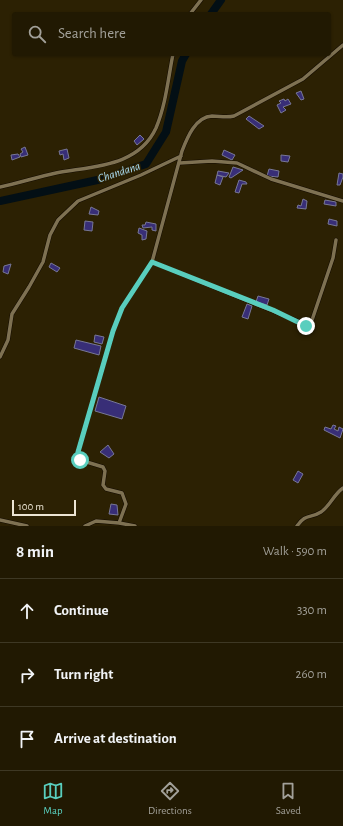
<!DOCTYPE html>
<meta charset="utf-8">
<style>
:root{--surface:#211902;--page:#29220c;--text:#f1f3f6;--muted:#a2a099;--line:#3e3824;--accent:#59cebe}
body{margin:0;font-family:"Alegreya Sans",sans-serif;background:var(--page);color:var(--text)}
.scale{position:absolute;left:12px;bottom:10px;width:64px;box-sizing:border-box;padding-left:4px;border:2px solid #ece5d4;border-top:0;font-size:11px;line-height:14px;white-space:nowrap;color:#ece5d4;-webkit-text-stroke:3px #2c2103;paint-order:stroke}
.stop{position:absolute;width:12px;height:12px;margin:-9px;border:3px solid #59cebe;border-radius:50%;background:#fff}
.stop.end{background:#59cebe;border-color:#fff;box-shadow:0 1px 4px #0008}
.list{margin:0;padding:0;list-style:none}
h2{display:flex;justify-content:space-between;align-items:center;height:52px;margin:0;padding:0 16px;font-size:17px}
h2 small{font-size:13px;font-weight:400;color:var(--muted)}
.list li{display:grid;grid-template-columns:26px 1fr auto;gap:12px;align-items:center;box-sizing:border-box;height:64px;padding:0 16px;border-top:1px solid var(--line)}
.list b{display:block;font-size:15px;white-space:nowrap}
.list em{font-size:13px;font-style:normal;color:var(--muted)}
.icon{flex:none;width:22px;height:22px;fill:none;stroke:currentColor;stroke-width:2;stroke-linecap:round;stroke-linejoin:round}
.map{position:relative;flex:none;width:343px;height:526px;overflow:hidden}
.search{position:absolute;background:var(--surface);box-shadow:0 1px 3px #0004;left:12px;right:12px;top:12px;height:44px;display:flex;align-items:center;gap:10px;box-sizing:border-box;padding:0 14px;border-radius:4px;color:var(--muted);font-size:15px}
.sheet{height:244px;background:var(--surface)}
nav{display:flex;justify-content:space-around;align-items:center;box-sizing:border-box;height:56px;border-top:1px solid var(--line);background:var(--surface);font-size:11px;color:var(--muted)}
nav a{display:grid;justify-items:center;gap:2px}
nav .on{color:var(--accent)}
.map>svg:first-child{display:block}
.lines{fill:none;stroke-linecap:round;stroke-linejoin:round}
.river{stroke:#030f15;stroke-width:8}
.building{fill:#382e77;stroke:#777796}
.minor-casing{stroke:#130b00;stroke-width:4.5}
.minor{stroke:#7e7152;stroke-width:3.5}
.route{stroke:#59cebe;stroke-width:5}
.labels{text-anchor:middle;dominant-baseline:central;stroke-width:3;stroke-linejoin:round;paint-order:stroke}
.water-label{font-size:12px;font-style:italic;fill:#a9dbf1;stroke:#2c2103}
</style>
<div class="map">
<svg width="343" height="526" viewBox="0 0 343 526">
<rect width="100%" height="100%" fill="#2c2103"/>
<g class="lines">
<path class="river" d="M 211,14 L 221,0
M 0,201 L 102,179 L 146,164 L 166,132 L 182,61 L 186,54"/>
</g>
<path class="building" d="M 301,91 L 304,99 L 301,100 L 296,93 Z
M 284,99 L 285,101 L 288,99 L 291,104 L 283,107 L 286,110 L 281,113 L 277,105 L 281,103 L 279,101 Z
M 249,116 L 264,126 L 259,129 L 246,119 Z
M 140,135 L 144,139 L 137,145 L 134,141 Z
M 25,147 L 28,155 L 21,157 L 20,154 L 23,152 L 21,149 Z
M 67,149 L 69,158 L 64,160 L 63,154 L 60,155 L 59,151 Z
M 224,150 L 235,155 L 232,160 L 222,155 Z
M 18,154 L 20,157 L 12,160 L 11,155 Z
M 281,155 L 290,156 L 288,162 L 281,161 Z
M 233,167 L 243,170 L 231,178 L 229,177 Z
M 269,169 L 279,171 L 278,177 L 267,176 Z
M 218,171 L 229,173 L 226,177 L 217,175 Z
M 339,173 L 343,174 L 343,177 L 340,185 L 337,185 Z
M 217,175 L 223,177 L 220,185 L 215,183 Z
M 239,180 L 246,182 L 247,184 L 242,184 L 239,193 L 235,192 Z
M 303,199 L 307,201 L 306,209 L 297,208 L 298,205 L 301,206 Z
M 325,200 L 336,202 L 336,206 L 324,204 Z
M 91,207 L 99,211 L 98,215 L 89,214 Z
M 329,219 L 337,221 L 337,226 L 328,224 Z
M 85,221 L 93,222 L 92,231 L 84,230 Z
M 146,222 L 156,224 L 156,231 L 152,230 L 152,227 L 143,228 L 142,225 L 145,225 Z
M 139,228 L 147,231 L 146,239 L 142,240 L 142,235 L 138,233 Z
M 51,263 L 60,268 L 57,272 L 49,267 Z
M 11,264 L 8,274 L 3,272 L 4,266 Z
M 258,296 L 269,299 L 267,305 L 256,302 Z
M 247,304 L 252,306 L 248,319 L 242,317 Z
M 95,335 L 104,337 L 102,344 L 94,342 Z
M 76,340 L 101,346 L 99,355 L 74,348 Z
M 99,397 L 126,406 L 122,419 L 95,411 Z
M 333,425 L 336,426 L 334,429 L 338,431 L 339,427 L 343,429 L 340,438 L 324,430 L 325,427 L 331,429 Z
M 108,445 L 114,454 L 109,458 L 100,452 Z
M 298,471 L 303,474 L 298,483 L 293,480 Z
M 111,504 L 117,505 L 118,515 L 109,514 Z"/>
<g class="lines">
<g class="minor-casing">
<path id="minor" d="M 190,14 L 201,0
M 180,163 L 212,161 L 237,163 L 271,179 L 343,201
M 0,187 C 19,183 37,177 56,173 C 93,166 138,167 156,128 C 166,104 168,79 173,54
M 152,262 L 182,151 C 187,138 195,117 212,116 C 220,116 226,118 234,116 L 303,79 L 343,45
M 0,357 L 8,340 L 12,314 L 29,287 L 43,262 L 50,235 L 58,220 L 78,201 L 141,175 L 181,156
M 0,520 L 27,526
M 119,523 L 135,526
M 85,526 L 96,521 L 119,523 L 126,504 L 122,493 L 106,489 L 103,485 L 105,471 L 103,467 L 80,460 L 78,452 L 113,331 L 122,308 L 152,262 L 310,326 L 333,258 L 336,240
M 297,526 C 306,513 310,519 321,512 C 330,506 334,494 343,488"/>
</g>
<use href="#minor" class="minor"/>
</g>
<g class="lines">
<path class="route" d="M 80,460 L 78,452 L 113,331 L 122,308 L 152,262 L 273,310 L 306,326"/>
</g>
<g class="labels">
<g class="water-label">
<text transform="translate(119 172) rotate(-18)">Chandana</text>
</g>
</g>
</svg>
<div class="scale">100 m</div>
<div class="stop" style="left:80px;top:460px"></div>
<div class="stop end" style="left:306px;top:326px"></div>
<div class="search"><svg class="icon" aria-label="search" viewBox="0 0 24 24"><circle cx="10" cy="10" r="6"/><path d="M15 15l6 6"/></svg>Search here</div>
</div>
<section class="sheet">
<h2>8 min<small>Walk · 590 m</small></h2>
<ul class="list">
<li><svg class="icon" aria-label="ahead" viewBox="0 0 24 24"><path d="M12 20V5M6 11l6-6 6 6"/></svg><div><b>Continue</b></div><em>330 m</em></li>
<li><svg class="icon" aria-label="right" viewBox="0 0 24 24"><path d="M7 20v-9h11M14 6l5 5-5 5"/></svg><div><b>Turn right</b></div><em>260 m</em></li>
<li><svg class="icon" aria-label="arrive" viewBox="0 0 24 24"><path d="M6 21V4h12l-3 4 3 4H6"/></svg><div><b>Arrive at destination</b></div></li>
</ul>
</section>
<nav>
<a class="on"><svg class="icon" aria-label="map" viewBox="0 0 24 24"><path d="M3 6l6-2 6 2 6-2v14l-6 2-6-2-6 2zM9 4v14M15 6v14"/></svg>Map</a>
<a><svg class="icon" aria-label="directions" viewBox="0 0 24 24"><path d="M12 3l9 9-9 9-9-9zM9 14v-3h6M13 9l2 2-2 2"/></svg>Directions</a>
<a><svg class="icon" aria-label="saved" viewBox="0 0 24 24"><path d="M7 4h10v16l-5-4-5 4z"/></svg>Saved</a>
</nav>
